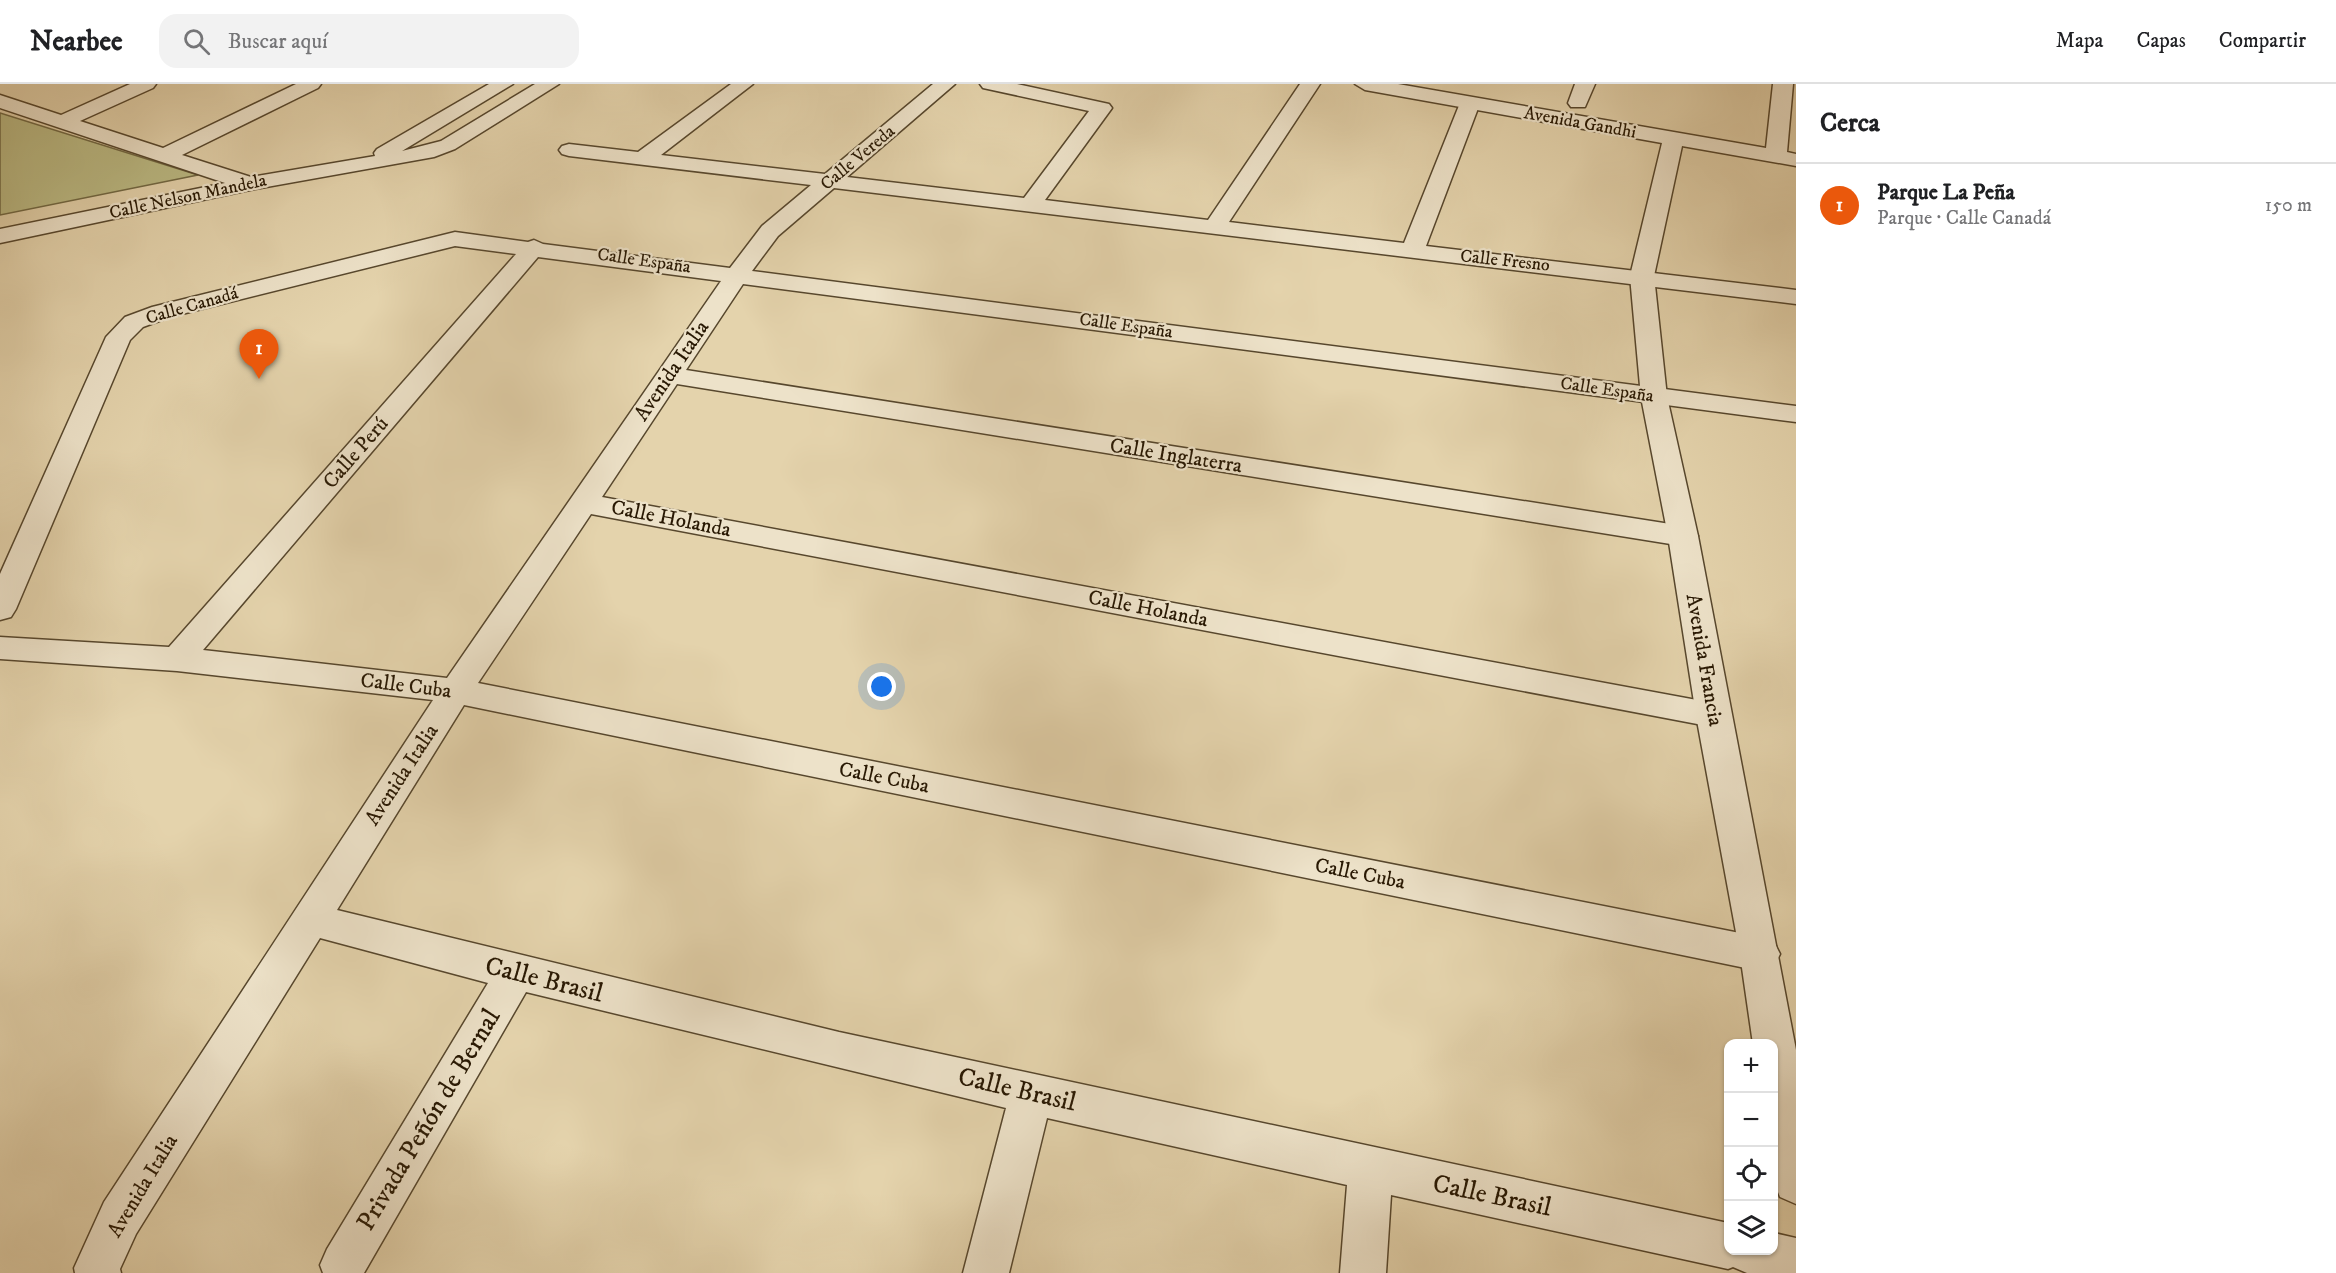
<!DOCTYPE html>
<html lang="es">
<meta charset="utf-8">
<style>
:root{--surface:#fff;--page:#f2f2f2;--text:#202124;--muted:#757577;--line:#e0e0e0;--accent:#ea580c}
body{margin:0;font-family:"IM FELL DW Pica",serif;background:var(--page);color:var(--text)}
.controls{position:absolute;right:18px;bottom:18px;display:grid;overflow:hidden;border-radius:12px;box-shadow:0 2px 4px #0004}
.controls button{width:54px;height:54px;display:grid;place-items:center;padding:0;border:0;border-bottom:2px solid var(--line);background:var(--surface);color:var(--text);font:30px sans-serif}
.you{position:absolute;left:882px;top:603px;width:21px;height:21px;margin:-15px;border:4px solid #fff;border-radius:50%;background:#1a73e8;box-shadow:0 0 0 9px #1a73e833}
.badge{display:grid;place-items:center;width:39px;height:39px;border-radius:50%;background:var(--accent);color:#fff;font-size:20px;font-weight:700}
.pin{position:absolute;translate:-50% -50px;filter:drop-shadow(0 2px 3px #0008)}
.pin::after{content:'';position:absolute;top:32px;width:21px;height:18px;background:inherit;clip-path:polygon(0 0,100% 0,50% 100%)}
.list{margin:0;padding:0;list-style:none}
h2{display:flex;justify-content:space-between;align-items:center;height:78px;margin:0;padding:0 24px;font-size:26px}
h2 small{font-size:20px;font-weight:400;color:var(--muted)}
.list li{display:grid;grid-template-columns:39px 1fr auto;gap:18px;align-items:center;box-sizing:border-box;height:84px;padding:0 24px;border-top:2px solid var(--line)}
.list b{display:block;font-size:22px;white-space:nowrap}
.list p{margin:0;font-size:20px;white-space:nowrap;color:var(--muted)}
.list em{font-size:20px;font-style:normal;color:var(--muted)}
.icon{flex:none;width:33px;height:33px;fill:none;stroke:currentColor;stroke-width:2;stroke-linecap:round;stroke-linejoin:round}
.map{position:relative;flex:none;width:1796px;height:1189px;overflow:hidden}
header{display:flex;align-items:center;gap:36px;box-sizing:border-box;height:84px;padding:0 30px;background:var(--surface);border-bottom:2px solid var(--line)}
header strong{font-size:28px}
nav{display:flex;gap:33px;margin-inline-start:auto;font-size:21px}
.search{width:420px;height:54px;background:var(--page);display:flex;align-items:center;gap:15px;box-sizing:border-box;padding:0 21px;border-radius:18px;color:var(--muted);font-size:22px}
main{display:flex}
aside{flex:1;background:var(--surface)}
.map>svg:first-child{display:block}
.green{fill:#bbba84;stroke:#726944;stroke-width:1.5}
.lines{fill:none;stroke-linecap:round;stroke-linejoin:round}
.minor-casing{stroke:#57472d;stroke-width:3}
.tertiary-casing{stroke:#57472d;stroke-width:3}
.minor{fill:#ede2c9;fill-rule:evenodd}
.tertiary{fill:#ede2c9;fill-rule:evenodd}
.labels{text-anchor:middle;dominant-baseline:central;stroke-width:4.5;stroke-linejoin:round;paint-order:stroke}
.far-street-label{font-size:18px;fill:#281803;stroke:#ede2c9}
.street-label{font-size:21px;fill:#281803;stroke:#ede2c9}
.near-street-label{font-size:26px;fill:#281803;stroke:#ede2c9}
</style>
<header>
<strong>Nearbee</strong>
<div class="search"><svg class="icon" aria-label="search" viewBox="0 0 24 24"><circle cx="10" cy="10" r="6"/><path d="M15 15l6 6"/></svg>Buscar aquí</div>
<nav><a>Mapa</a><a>Capas</a><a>Compartir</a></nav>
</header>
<main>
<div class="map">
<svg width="1796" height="1189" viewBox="0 0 1796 1189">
<rect width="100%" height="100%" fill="#e4d3ac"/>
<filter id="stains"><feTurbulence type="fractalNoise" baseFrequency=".00333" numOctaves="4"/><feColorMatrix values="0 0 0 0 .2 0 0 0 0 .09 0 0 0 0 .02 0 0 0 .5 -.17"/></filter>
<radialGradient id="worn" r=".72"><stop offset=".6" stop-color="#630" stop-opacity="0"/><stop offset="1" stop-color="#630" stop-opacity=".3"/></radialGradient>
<path class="green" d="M 0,29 L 198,91 L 0,131 Z"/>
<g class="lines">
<g class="minor-casing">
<path id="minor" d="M 130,0 L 156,0 L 153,4 L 80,37 L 163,64 L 296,0 L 321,0 L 318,4 L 182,71 L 251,93 L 375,72 L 374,69 L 377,65 L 489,0 L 513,0 L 402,67 L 441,57 L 535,0 L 559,0 L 455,65 L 434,73 L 250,106 L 0,159 L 0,145 L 225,99 L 0,24 L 0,11 L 61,31 Z
M 731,0 L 753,0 L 661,71 L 825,90 L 933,0 L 955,0 L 847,93 L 1024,114 L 1089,27 L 983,4 L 980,0 L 1017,0 L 1109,20 L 1112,24 L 1045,116 L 1208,136 L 1300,0 L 1320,0 L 1229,138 L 1404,159 L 1460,19 L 1463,15 L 1477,15 L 1480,19 L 1426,162 L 1796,206 L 1796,220 L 834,104 L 778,152 L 752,187 L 1796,322 L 1796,338 L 743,200 L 686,286 L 1683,442 L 1694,445 L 1698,452 L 1694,459 L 1683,462 L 677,300 L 602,413 L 1713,619 L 1725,622 L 1730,631 L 1725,640 L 1713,643 L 591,430 L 478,599 L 1760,853 L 1774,858 L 1780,870 L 1774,882 L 1760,887 L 464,621 L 337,826 L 839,948 L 1728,1139 L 1728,1166 L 1774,1166 L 1774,1149 L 1796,1154 L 1796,1189 L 1747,1189 L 1733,1183 L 1728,1185 L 1391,1111 L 1386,1189 L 1340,1189 L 1347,1101 L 1047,1034 L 1009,1189 L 963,1189 L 1006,1024 L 526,908 L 364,1189 L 323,1189 L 320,1181 L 327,1165 L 488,899 L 320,854 L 136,1150 L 120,1185 L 121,1189 L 75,1189 L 74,1184 L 104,1118 L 433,616 L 177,587 L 0,575 L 0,553 L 169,563 L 516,170 L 455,162 L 170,233 L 143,243 L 130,256 L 16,525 L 11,533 L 0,536 L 0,490 L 106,253 L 125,233 L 152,223 L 455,148 L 528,158 L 534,156 L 543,160 L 730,184 L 762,142 L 811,101 L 569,72 L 562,70 L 559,66 L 562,62 L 569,60 L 638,68 ZM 538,173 L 721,197 L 447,594 L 203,566 Z
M 1575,0 L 1595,0 L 1585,23 L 1571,23 L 1568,19 Z"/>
</g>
<g class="tertiary-casing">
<path id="tertiary" d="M 1355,0 L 1398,0 L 1766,64 L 1773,0 L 1793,0 L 1787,68 L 1796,70 L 1796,82 L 1682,62 L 1654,192 L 1667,313 L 1698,452 L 1796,966 L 1796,1120 L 1780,1113 L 1774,1098 L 1774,960 L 1753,960 L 1740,870 L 1696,631 L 1668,452 L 1641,313 L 1630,192 L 1662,59 L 1365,6 Z"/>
</g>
<use href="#minor" class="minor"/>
<use href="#tertiary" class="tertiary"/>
</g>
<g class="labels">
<g class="far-street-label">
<text transform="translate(1580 39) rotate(10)">Avenida Gandhi</text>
<text transform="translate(858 74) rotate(-40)">Calle Vereda</text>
<text transform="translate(188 113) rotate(-12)">Calle Nelson Mandela</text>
<text transform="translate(644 177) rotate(8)">Calle España</text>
<text transform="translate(1505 177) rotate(6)">Calle Fresno</text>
<text transform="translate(192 222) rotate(-16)">Calle Canadá</text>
<text transform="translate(1126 242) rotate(8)">Calle España</text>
<text transform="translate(1607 306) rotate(8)">Calle España</text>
</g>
<g class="street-label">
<text transform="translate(672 287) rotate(-56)">Avenida Italia</text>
<text transform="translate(356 369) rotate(-49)">Calle Perú</text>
<text transform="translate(1176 372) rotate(9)">Calle Inglaterra</text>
<text transform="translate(671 435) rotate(11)">Calle Holanda</text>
<text transform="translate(1148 525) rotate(11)">Calle Holanda</text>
<text transform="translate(1704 576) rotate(80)">Avenida Francia</text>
<text transform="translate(406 602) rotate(7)">Calle Cuba</text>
<text transform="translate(402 691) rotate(-57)">Avenida Italia</text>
<text transform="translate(884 694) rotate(11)">Calle Cuba</text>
<text transform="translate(1360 790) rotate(11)">Calle Cuba</text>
<text transform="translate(143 1102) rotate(-59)">Avenida Italia</text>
</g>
<g class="near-street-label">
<text transform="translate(544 896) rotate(14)">Calle Brasil</text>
<text transform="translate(1017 1006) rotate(13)">Calle Brasil</text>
<text transform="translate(429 1036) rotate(-59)">Privada Peñón de Bernal</text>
<text transform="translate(1492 1112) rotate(12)">Calle Brasil</text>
</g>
</g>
<rect width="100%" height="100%" filter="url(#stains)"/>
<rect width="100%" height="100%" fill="url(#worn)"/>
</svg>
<div class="controls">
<button>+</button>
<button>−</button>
<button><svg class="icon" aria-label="locate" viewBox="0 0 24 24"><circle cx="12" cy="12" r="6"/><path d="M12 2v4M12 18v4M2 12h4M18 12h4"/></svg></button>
<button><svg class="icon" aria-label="layers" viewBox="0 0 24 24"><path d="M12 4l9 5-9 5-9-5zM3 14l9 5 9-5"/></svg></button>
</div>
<div class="you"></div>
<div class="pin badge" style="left:259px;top:295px">1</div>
</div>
<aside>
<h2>Cerca<small></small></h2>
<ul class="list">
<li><span class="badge">1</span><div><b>Parque La Peña</b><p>Parque · Calle Canadá</p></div><em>150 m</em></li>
</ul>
</aside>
</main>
